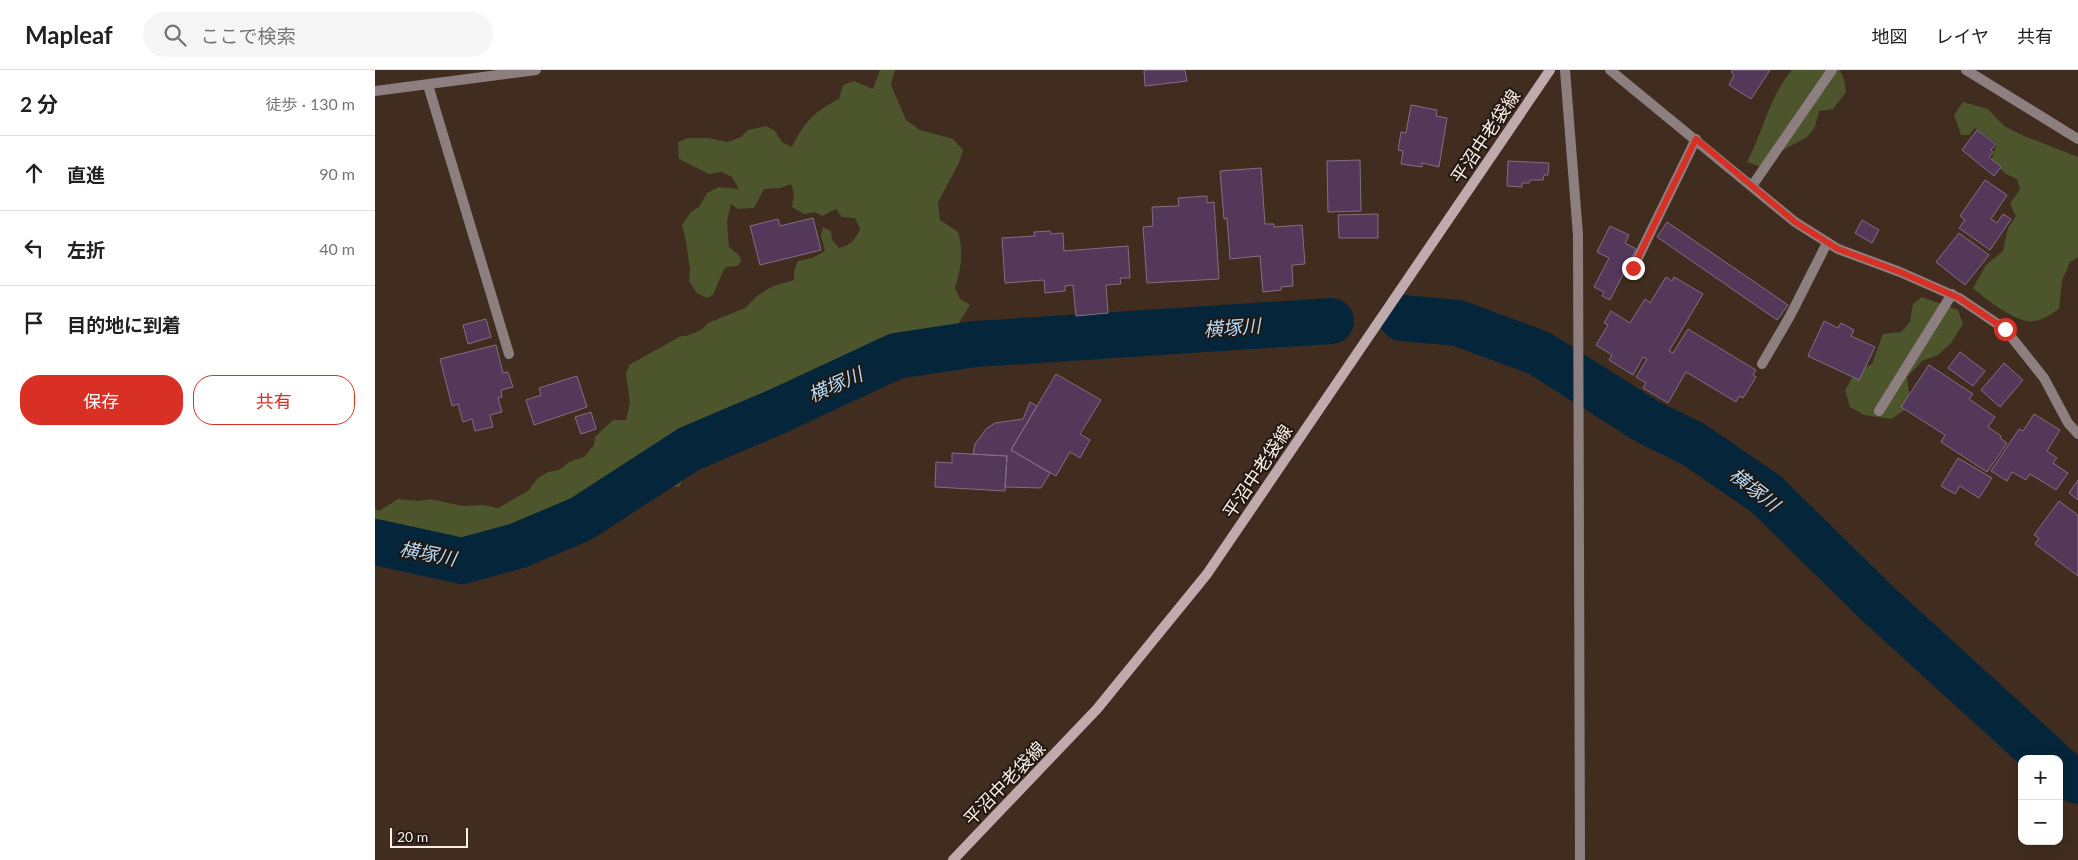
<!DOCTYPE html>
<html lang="ja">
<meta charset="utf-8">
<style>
:root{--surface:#fff;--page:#f6f6f6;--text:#202124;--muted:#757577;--line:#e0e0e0;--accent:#d93025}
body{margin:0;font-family:Lato,"Noto Sans JP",sans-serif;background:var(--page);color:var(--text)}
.controls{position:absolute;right:15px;bottom:15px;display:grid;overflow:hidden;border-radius:10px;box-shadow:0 2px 12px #0003}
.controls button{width:45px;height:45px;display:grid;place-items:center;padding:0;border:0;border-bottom:1px solid var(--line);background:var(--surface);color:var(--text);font:25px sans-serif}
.scale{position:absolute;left:15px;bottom:12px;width:78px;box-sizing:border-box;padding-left:5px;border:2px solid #fceee5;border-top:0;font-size:14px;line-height:18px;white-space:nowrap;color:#fceee5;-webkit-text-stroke:4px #211812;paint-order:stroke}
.stop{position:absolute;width:15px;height:15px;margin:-11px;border:4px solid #d93025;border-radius:50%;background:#fff}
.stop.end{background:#d93025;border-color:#fff;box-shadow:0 1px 5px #0008}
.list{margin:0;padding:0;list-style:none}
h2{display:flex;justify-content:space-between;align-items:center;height:65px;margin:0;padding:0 20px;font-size:21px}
h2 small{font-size:16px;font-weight:400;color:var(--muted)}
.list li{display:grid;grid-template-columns:32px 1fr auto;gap:15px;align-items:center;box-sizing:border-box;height:75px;padding:0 20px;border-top:1px solid var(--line)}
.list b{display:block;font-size:19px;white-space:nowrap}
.list em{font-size:16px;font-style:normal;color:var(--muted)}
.actions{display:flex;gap:10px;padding:15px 20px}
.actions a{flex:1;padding:11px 0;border:1px solid var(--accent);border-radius:20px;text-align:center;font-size:18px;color:var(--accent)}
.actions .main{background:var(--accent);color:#fff}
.icon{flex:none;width:28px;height:28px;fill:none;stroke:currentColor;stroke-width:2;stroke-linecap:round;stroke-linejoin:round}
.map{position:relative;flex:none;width:1703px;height:790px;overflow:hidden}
header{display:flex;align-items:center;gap:30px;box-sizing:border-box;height:70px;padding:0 25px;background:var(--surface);border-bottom:1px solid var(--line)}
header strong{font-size:24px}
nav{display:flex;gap:28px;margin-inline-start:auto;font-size:18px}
.search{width:350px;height:45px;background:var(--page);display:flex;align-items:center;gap:12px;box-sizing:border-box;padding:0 18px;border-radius:28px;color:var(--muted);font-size:19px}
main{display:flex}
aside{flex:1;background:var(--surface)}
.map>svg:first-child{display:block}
.green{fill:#4c552c}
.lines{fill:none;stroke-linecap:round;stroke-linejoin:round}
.river{stroke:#05263a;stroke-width:46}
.building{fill:#53385a;stroke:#7f6f84}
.service{stroke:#8d7f80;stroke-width:10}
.minor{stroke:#8d7f80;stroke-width:10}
.secondary{stroke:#c0aaad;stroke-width:10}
.route{stroke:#d93025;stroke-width:6}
.labels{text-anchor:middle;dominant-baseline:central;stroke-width:4;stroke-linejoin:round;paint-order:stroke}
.street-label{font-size:18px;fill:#fceee5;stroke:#211812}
.water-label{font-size:19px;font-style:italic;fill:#b2d9f6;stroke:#211812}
</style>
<header>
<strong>Mapleaf</strong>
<div class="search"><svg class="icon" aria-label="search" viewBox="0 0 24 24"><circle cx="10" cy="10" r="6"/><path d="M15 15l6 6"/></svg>ここで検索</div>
<nav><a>地図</a><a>レイヤ</a><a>共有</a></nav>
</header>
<main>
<aside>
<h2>2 分<small>徒歩 · 130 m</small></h2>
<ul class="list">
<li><svg class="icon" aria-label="ahead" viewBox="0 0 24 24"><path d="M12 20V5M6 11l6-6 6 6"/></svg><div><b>直進</b></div><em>90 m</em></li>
<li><svg class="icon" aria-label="left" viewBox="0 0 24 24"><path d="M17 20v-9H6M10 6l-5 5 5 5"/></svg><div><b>左折</b></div><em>40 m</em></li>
<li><svg class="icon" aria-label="arrive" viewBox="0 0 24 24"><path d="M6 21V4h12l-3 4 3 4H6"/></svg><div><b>目的地に到着</b></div></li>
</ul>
<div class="actions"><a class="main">保存</a><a>共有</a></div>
</aside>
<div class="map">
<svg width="1703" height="790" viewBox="0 0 1703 790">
<rect width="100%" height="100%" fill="#412d1f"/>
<path class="green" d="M 505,0 L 520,0 L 516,15 L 531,50 L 545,60 L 578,69 L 588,80 L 584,93 L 563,132 L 565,150 L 583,162 C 589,182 586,199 580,218 L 585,229 L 595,235 L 582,256 L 581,263 L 587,268 L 581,282 L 572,284 L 559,276 L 552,293 L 519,305 L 482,314 L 442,342 L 428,343 L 408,354 L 397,365 L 377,363 L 358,377 L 339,378 L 323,387 L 311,403 L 304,417 L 284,415 L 265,420 L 238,445 L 224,452 L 201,444 L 185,451 L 187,476 L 172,484 L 150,490 L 127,494 L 101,493 L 87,499 L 72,498 L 36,486 L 0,490 L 0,439 L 4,441 L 23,429 L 45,431 L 55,429 L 87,436 L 108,435 L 123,438 L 153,421 L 162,409 L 173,402 L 184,400 L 194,392 L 209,387 L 219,375 L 220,367 L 238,350 L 251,350 L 255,333 L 251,304 L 254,295 L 306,266 L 311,266 L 326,260 L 333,253 L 370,238 L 382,226 L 396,217 L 419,210 L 419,201 L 423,191 L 437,188 L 450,181 L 446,166 L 448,157 L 456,161 L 457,170 L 464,178 C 476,175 480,170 485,159 L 480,148 L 467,147 L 461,139 L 447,146 L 440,142 L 429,144 L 417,137 L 419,124 L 416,114 L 405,118 L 389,119 L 379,138 L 363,139 L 356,134 L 352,151 L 354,177 L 365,186 L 366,192 L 362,196 L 351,197 L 348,201 L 338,225 L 332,228 L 322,223 L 314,211 L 315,200 L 311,171 L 307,155 L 316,142 L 324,137 L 332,123 L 344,117 L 364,119 L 357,107 L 347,102 L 334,104 L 304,89 L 303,72 L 313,68 L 333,68 L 353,72 L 366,67 L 373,60 L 391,56 L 400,61 L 407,72 L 417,77 C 429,52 440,41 464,29 L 468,15 L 479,11 L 498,19 Z
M 1417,0 L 1465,0 L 1469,10 L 1471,22 L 1458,39 L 1444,41 L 1440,57 L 1432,67 L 1397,86 L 1386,97 L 1372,92 C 1388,62 1394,27 1417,0 Z
M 1588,32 L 1613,39 L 1629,56 L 1649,66 L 1703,87 L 1703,187 L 1695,192 L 1687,211 L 1684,239 C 1675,245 1664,253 1652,251 C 1636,248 1610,229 1598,218 L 1611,195 L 1628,181 L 1633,158 L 1641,146 L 1635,134 L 1645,119 L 1642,109 L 1631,104 L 1616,91 L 1622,73 L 1600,58 L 1594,65 L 1586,65 L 1579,45 Z
M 1547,227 L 1583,240 L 1588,254 L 1576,273 L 1563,285 L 1547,291 L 1532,307 L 1534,323 L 1530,340 L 1516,349 L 1489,345 L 1475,337 L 1470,320 L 1480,303 L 1497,294 L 1508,264 L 1526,262 L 1535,252 L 1538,234 Z"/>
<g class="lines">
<path class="river" d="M 1027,248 L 1083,253 L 1164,283 L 1273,352 L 1318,374 L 1391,424 L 1502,533 L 1673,689
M 0,472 L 87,491 L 142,476 L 206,449 L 314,379 L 401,342 L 521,286 L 600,274 L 956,251
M 1684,699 L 1693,707 L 1703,711"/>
</g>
<path class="building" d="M 769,0 L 810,0 L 812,11 L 770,16 Z
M 1357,0 L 1395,0 L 1376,29 L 1354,15 L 1359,5 L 1356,2 Z
M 1036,35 L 1062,40 L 1061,46 L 1072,48 L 1064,97 L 1047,93 L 1047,97 L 1026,94 L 1028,81 L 1023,80 L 1026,62 L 1031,63 Z
M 1602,60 L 1621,74 L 1616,80 L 1618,82 L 1614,87 L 1626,97 L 1619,106 L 1587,80 Z
M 985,90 L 986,141 L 953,142 L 952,91 Z
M 1133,91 L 1174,93 L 1173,105 L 1169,105 L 1168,110 L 1155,110 L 1154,113 L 1147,113 L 1147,117 L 1132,116 Z
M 886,98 L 890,154 L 899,154 L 899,157 L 927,155 L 930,194 L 917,195 L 918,216 L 906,217 L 906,220 L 888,222 L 885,186 L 855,189 L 852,148 L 849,149 L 845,101 Z
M 1610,110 L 1632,125 L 1616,149 L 1622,153 L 1628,144 L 1636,149 L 1615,180 L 1584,158 L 1590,150 L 1585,146 Z
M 832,126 L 832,133 L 839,132 L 844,209 L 772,213 L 768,157 L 778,156 L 777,137 L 804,136 L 803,128 Z
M 1003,144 L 1003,168 L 964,168 L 963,145 Z
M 438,148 L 446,180 L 385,195 L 375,156 L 403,149 L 405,156 Z
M 1487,150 L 1504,160 L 1497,173 L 1480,163 Z
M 1292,152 L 1413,235 L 1402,250 L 1282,167 Z
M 1235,156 L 1254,165 L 1250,173 L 1261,179 L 1235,230 L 1227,226 L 1229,222 L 1219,217 L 1234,188 L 1222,182 Z
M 675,161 L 676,164 L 688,163 L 689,181 L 753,176 L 755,208 L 745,208 L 746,214 L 731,215 L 733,243 L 701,246 L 698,215 L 690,216 L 690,221 L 670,223 L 669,210 L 630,213 L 627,168 L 660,166 L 659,162 Z
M 1584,163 L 1614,185 L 1590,215 L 1561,192 Z
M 1291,207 L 1297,211 L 1299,207 L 1328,224 L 1294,281 L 1298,283 L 1313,259 L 1381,300 L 1378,305 L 1381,307 L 1368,328 L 1364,326 L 1361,332 L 1311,302 L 1293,333 L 1268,318 L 1271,313 L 1261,307 L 1272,289 L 1268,287 L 1258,305 L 1234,290 L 1237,285 L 1221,275 L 1233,255 L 1229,253 L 1236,241 L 1255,253 L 1270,229 L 1275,233 Z
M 111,249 L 116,267 L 93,274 L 88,255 Z
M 1449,251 L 1463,258 L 1466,253 L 1479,260 L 1476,266 L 1500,277 L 1484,310 L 1433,286 Z
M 121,275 L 128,303 L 133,302 L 138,317 L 126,320 L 127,327 L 123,328 L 127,342 L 115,345 L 118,357 L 100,361 L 97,349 L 88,352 L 83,334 L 77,336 L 65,289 Z
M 1585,282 L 1610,301 L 1598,316 L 1573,298 Z
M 1629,293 L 1648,310 L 1625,337 L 1606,320 Z
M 1554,295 L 1598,324 L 1594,329 L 1620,347 L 1613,357 L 1626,366 L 1625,368 L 1632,373 L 1612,402 L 1566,372 L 1570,365 L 1526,337 Z
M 681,304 L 726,330 L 705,364 L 715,370 L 705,388 L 695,382 L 681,406 L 636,380 Z
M 202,306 L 212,337 L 159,355 L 151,330 L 166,325 L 164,318 Z
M 655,332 L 662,336 L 636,380 L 675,403 L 666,418 L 630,417 L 632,386 L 598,384 L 600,374 L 612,358 L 620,353 L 648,349 Z
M 216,342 L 221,359 L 206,364 L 200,347 Z
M 1659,344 L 1685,360 L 1672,381 L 1682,388 L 1678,393 L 1693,403 L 1681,420 L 1655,404 L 1651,410 L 1637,402 L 1632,411 L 1616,401 L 1644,359 L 1648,361 Z
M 577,383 L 632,386 L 630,421 L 560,417 L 561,392 L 577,393 Z
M 1583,388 L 1617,408 L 1604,428 L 1585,416 L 1580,424 L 1566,416 Z
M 1703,410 L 1703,430 L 1694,423 Z
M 1684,431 L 1703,445 L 1703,506 L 1660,474 L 1664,468 L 1659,465 Z"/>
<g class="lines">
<path class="service" d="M 53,15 L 134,284
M 1258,198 L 1321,69
M 1387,294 L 1415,246 L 1452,173
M 1504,341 L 1577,224"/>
<path class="minor" d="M 1190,0 L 1203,165 L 1205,790
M 1235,0 L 1420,152 L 1463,179 L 1525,202 L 1584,228 L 1630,259 L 1669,308 L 1693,353 L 1703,364
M 1591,0 L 1703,69
M 0,21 L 161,0
M 1377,116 L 1457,0"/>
<path class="secondary" d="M 578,790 L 722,639 L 832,504 L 1175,0"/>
</g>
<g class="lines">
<path class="route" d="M 1258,198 L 1321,69 L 1420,152 L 1463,179 L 1525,202 L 1584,228 L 1630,259"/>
</g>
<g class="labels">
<g class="street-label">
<text transform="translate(1110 66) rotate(-56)">平沼中老袋線</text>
<text transform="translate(882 401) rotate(-56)">平沼中老袋線</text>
<text transform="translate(629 713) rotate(-46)">平沼中老袋線</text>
</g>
<g class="water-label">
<text transform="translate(857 257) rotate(-4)">横塚川</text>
<text transform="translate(460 314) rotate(-24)">横塚川</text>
<text transform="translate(1380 419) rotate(38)">横塚川</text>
<text transform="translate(53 483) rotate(11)">横塚川</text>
</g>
</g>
</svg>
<div class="controls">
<button>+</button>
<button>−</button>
</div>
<div class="scale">20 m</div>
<div class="stop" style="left:1630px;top:259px"></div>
<div class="stop end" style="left:1258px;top:198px"></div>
</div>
</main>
